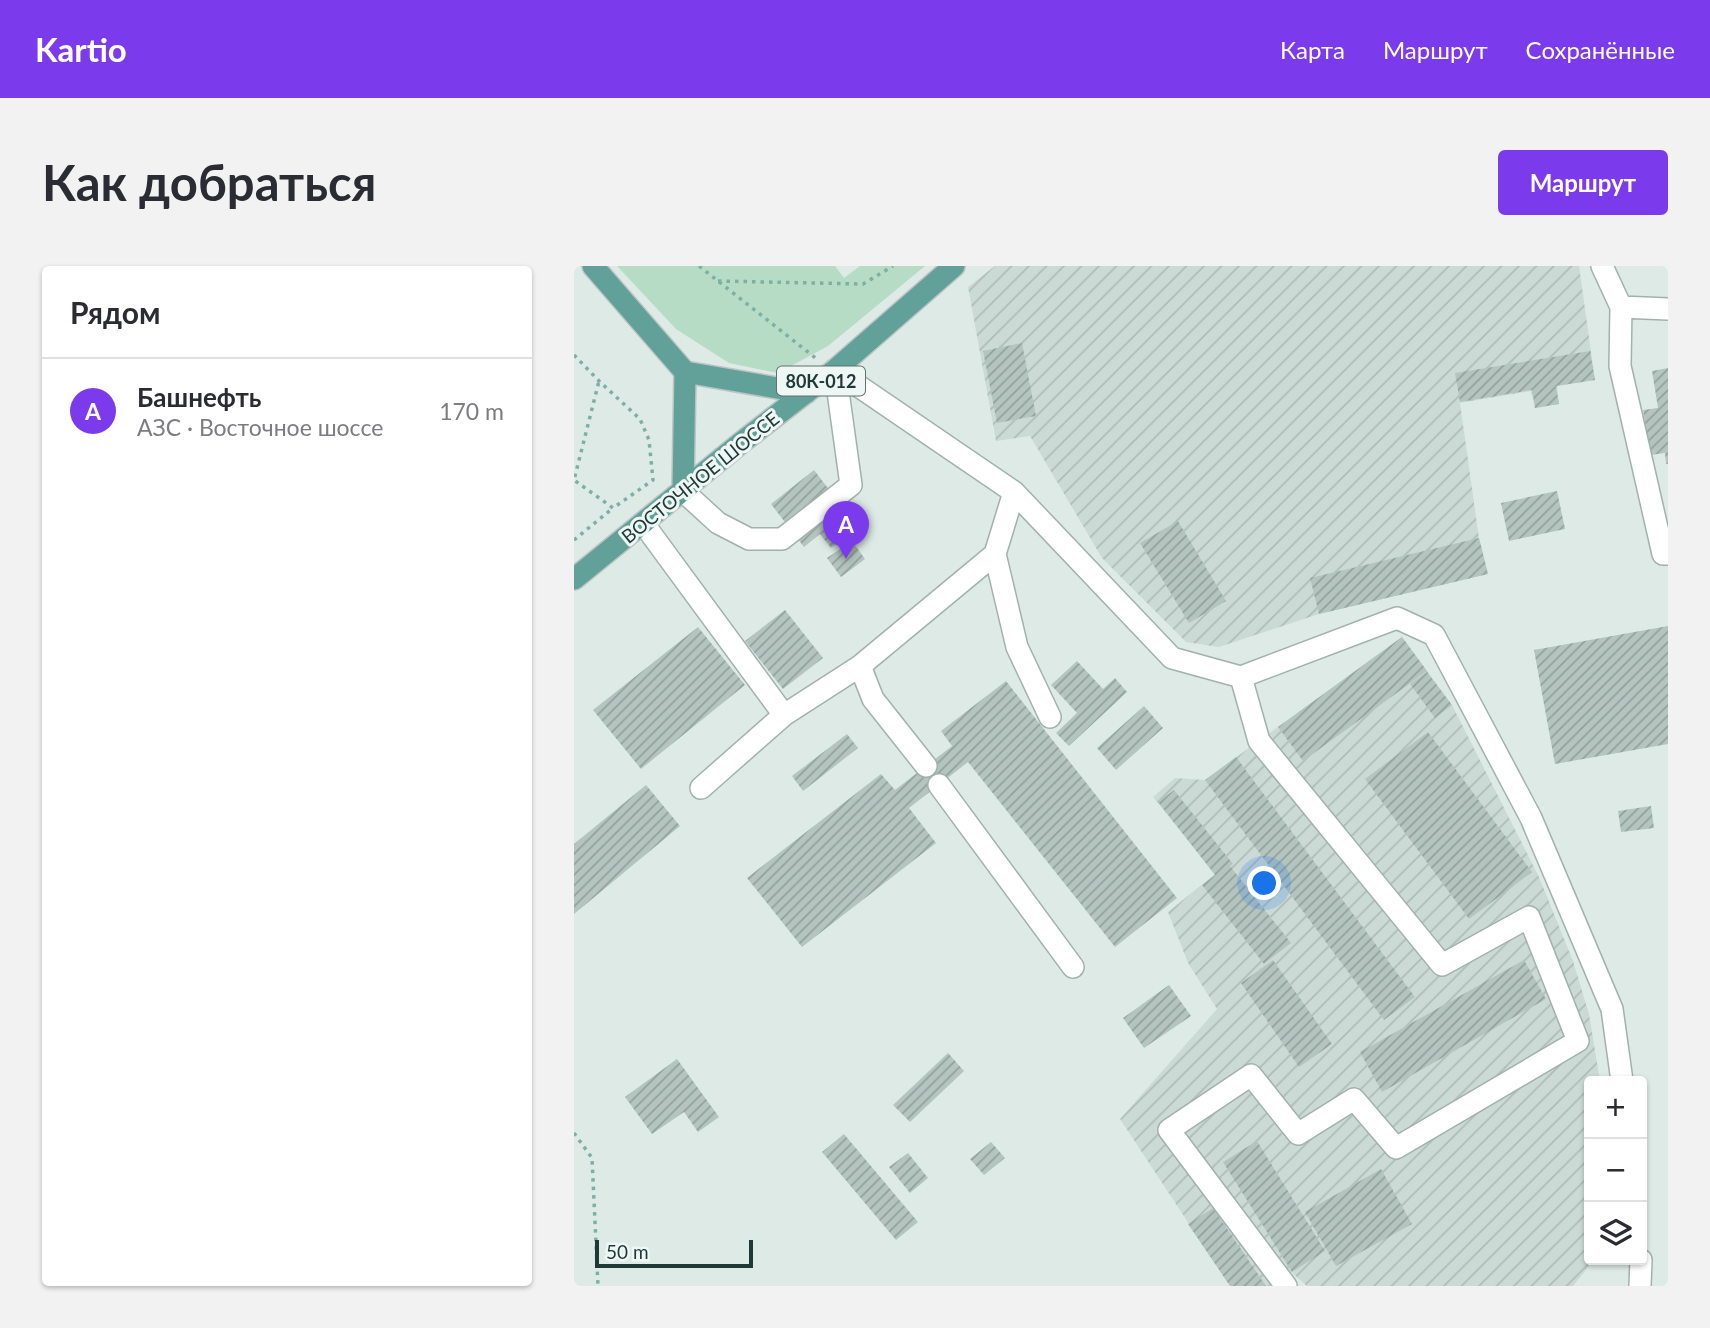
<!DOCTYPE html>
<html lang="ru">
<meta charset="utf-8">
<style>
:root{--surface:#fff;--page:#f2f2f3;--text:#2b2b33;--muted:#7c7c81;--line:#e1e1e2;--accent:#7c3aed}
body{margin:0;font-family:Lato,sans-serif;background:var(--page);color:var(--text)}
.controls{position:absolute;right:21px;bottom:21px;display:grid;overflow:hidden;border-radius:7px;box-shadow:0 2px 5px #0004}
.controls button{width:63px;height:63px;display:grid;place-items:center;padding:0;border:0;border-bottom:2px solid var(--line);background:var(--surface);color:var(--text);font:35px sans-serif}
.scale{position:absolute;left:21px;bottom:18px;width:158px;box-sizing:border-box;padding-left:7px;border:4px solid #1f3a36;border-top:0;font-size:19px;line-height:24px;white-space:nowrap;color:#1f3a36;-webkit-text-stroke:5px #eff7f4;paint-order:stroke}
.you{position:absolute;left:691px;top:618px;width:24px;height:24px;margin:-18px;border:5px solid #fff;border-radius:50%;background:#1a73e8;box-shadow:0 0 0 10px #1a73e833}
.badge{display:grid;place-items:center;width:46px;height:46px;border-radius:50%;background:var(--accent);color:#fff;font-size:23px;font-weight:700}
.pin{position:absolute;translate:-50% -58px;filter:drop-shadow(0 2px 4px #0008)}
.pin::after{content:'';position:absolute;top:37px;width:24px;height:21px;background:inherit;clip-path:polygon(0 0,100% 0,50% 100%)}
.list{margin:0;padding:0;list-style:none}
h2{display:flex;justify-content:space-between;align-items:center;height:91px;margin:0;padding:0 28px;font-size:30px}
h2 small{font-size:23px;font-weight:400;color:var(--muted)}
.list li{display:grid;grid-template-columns:46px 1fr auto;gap:21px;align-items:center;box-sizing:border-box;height:105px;padding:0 28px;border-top:2px solid var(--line)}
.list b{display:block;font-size:26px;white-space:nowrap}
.list p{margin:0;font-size:23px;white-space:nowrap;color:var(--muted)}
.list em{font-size:23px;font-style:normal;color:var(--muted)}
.icon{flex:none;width:38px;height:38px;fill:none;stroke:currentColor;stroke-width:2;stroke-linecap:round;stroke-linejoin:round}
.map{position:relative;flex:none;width:1094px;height:1020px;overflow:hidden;border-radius:7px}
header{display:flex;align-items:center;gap:42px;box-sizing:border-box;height:98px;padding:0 35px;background:var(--accent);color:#fff}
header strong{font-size:33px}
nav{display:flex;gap:38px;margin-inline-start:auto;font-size:24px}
.intro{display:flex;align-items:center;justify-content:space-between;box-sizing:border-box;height:168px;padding:0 42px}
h1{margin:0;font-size:49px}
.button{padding:18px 32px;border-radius:7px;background:var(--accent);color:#fff;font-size:24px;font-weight:700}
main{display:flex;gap:42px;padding:0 42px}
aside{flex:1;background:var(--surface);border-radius:7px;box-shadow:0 2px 5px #0004}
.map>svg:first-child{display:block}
.industrial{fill:url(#industrial-furrows)}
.grass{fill:#b6dcc5}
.building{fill:url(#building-hatch)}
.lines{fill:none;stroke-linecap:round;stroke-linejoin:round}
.minor-casing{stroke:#a1b2ae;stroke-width:24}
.major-casing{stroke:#bcc4c3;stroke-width:24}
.path{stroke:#7eafa5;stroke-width:3.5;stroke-dasharray:3.5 5;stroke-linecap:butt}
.minor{stroke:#fff;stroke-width:21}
.major{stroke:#61a199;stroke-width:21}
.labels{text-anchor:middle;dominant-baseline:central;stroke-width:6;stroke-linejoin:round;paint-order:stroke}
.shield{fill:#eff7f4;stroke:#5d736f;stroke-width:2}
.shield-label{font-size:18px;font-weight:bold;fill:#1f3a36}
.street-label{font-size:19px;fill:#1f3a36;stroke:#eff7f4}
</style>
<header>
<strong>Kartio</strong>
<nav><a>Карта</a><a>Маршрут</a><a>Сохранённые</a></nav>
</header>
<div class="intro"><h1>Как добраться</h1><a class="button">Маршрут</a></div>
<main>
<aside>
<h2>Рядом<small></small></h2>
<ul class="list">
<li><span class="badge">A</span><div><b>Башнефть</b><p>АЗС · Восточное шоссе</p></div><em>170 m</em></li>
</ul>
</aside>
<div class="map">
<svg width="1094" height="1020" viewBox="0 0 1094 1020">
<defs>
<pattern id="industrial-furrows" width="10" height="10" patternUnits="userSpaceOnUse" patternTransform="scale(1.75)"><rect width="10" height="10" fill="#ccdad6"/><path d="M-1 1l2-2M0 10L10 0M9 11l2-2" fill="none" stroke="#afbcb8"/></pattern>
<pattern id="building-hatch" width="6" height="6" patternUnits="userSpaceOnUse" patternTransform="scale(1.75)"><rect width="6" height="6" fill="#b4c5c0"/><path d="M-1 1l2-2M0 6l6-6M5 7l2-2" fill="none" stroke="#92a19d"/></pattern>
</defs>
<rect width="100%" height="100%" fill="#deeae6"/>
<path class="industrial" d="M 421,0 L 1005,0 L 1021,114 L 983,120 L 985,138 L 961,142 L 957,125 L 886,137 L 905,272 L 914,308 L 745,348 L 645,381 L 612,376 L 528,292 L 456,170 L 422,175 L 394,21 Z
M 828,371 L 878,439 L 965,611 L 999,695 L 1015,748 L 1026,815 L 1015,815 L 1015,994 L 1020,994 L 999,1020 L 733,1020 L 717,1006 L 695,1020 L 656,1020 L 546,853 L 643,743 L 614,697 L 594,646 L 641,608 L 579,531 L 601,512 L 631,514 Z"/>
<path class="grass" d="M 43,0 L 261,0 L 270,12 L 286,0 L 351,0 L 254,80 L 204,107 L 155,97 L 102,63 Z"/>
<path class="building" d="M 448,77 L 462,150 L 423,157 L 409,85 Z
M 1016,85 L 1021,114 L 982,120 L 985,138 L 961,142 L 958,124 L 886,136 L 881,107 Z
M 1094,102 L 1094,198 L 1092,198 L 1091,187 L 1076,189 L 1069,144 L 1084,142 L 1078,105 Z
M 240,204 L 273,247 L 258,258 L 269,273 L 257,282 L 246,268 L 230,281 L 197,238 Z
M 983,225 L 991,263 L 935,275 L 927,237 Z
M 604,255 L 652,335 L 615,357 L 566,277 Z
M 905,272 L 914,308 L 745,348 L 736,312 Z
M 278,275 L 291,293 L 267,311 L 253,292 Z
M 211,344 L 249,392 L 209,423 L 171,375 Z
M 1094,360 L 1094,478 L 981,498 L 960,384 Z
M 124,361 L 171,419 L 67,503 L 19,444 Z
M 828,371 L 853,405 L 729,495 L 704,461 Z
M 503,395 L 529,423 L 541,412 L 553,426 L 495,480 L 482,467 L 503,447 L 477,419 Z
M 853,406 L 878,439 L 861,452 L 836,418 Z
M 432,415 L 603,632 L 541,681 L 394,496 L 335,542 L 362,577 L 228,681 L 173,612 L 307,508 L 321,524 L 378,480 L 367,465 Z
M 570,440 L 589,462 L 542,504 L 523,482 Z
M 854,466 L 958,606 L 895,653 L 791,513 Z
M 273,468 L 284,482 L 229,525 L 218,510 Z
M 662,491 L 841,731 L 810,754 L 631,514 Z
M 72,519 L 106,560 L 0,648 L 0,578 Z
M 600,524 L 659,598 L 656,600 L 717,677 L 690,698 L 628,619 L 641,609 L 584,536 Z
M 1077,540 L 1080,562 L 1047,566 L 1044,545 Z
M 699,694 L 758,778 L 725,801 L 667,717 Z
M 950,694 L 972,733 L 808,826 L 786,786 Z
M 595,719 L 617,750 L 570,782 L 549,752 Z
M 374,787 L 390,805 L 336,856 L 319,839 Z
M 103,793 L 145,851 L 124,866 L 110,846 L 78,868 L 51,831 Z
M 270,868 L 344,956 L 322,974 L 248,886 Z
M 683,875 L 751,985 L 718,1006 L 649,896 Z
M 417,876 L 431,892 L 410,909 L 396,893 Z
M 334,887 L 354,912 L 336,927 L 315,901 Z
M 807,903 L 838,958 L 762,1000 L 731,946 Z
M 639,942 L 692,1020 L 656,1020 L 614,958 Z"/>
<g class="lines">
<g class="minor-casing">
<path id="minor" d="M 1028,0 L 1047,41 L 1046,100 L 1089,288 L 1094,288
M 1047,41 L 1094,43
M 261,104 L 440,226 L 598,392 L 667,411 L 823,352 L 860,369 L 957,552 L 1038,743 L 1048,815
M 109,225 L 144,257 L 175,273 L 208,273 L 277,219 L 261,104
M 440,226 L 421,288 L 443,381 L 476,451
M 69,257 L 210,449 L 127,522
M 667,411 L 685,475 L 868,699 L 955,651 L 1004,775 L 822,882 L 780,833 L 724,868 L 677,809 L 595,864 L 712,1020
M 210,449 L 286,400
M 352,500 L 299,433 L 286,400 L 421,288
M 365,519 L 499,701
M 1066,1020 L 1067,994"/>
</g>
<g class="major-casing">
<path id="major" d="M 19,0 L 111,106 L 109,225
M 111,106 L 232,127
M 0,313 L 168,176 L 261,104 L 380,0"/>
</g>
<path class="path" d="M 125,0 L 244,94
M 144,15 L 289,18 L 319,0
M 0,89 L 25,115 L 66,153 L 75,174 L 79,214 L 39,242 L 0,214 L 25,115
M 0,274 L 39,242
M 0,867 L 18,892 L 24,1020"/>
<use href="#minor" class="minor"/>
<use href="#major" class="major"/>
</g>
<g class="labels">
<rect class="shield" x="203" y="100.5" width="88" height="29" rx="5"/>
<g class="shield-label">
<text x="247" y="115">80К-012</text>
</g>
<g class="street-label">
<text transform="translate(126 211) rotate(-39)">ВОСТОЧНОЕ ШОССЕ</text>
</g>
</g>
</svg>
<div class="controls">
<button>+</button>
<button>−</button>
<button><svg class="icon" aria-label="layers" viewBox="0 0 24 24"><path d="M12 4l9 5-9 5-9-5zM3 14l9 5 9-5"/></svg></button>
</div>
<div class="scale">50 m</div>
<div class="you"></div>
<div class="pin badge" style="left:272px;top:293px">A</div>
</div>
</main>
